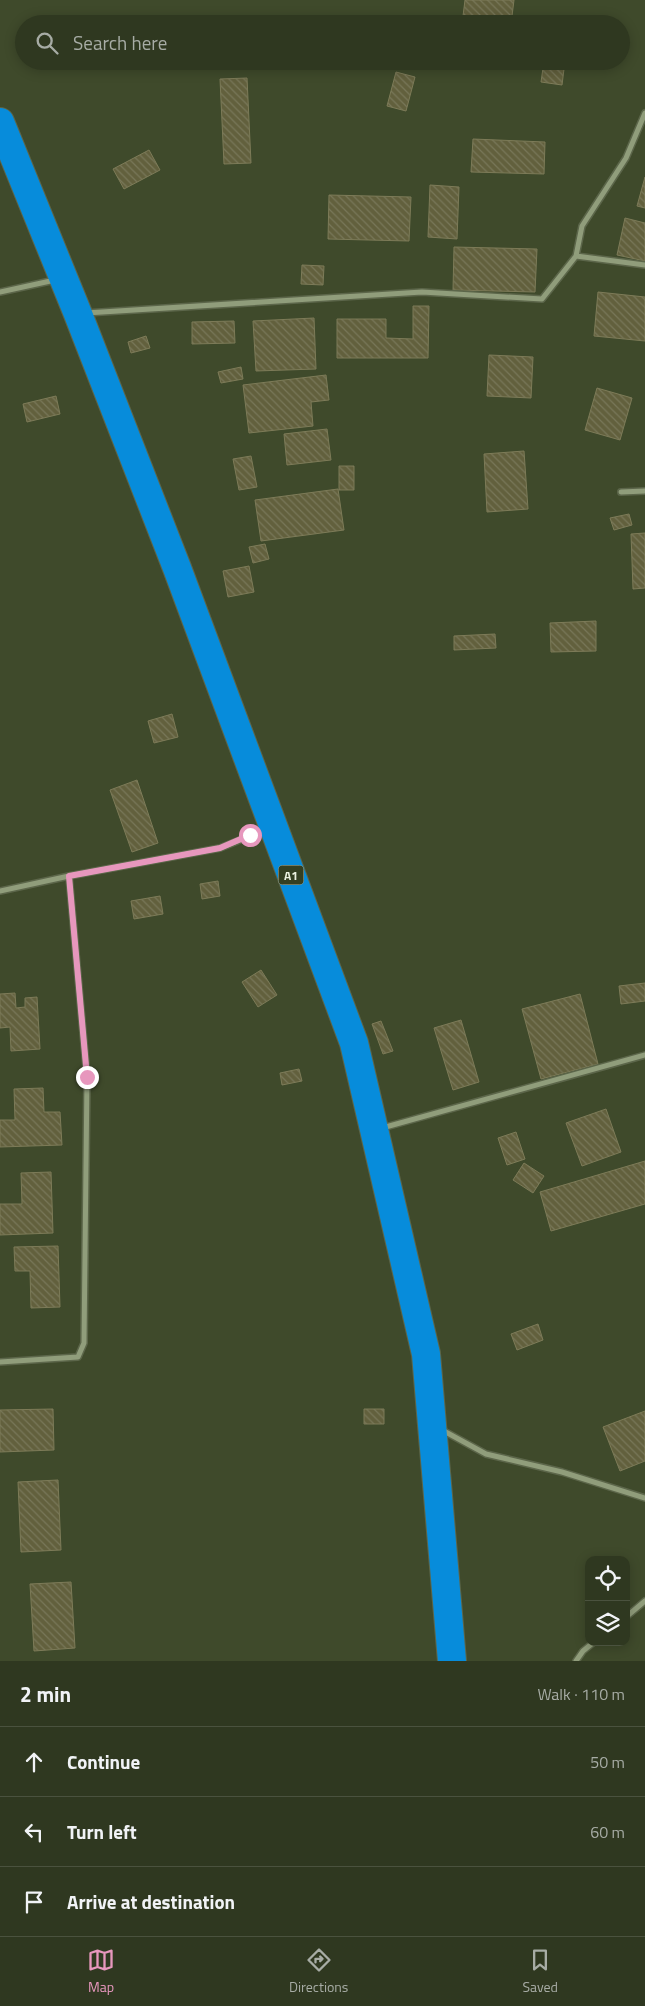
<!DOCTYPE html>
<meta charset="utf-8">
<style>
:root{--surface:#2f3820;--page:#373f29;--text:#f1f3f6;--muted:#a7aca5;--line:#4a523e;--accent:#e797bd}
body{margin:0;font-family:"Titillium Web",sans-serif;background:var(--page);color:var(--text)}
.controls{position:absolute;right:15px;bottom:15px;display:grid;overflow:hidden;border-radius:10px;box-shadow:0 2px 12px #0003}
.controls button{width:45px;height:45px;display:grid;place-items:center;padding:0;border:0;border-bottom:1px solid var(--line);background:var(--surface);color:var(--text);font:25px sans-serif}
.stop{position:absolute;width:15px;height:15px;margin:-11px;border:4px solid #e797bd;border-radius:50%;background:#fff}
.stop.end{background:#e797bd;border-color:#fff;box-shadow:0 1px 5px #0008}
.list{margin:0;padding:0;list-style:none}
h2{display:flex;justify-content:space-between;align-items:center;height:65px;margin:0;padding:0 20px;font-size:21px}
h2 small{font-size:16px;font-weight:400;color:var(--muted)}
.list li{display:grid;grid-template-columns:32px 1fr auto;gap:15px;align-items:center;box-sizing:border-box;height:70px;padding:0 20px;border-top:1px solid var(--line)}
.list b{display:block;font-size:19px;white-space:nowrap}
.list em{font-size:16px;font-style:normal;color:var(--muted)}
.icon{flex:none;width:28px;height:28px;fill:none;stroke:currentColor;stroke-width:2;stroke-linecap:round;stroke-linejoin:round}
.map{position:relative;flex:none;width:645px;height:1661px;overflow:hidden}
.search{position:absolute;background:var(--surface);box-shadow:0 2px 12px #0003;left:15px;right:15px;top:15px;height:55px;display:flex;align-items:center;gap:12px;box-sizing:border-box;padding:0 18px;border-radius:28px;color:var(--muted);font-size:19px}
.sheet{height:275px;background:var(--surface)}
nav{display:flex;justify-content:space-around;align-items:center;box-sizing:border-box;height:70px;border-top:1px solid var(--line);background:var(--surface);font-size:14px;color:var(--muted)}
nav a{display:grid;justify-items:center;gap:2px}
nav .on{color:var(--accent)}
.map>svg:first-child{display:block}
.building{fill:url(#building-back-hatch);stroke:#7d7b58}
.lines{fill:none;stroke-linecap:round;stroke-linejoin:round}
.street-casing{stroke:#5c664a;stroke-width:8}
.highway-casing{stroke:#5c664a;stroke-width:30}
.street{stroke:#909d7b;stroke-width:5}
.highway{stroke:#078cdb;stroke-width:28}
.route{stroke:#e797bd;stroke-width:6}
.labels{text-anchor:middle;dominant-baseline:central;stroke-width:4.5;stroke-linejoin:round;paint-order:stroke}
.shield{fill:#343f21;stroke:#b3bba5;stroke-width:1}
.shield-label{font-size:12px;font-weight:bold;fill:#e9f0de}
</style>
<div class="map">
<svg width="645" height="1661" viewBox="0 0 645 1661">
<defs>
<pattern id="building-back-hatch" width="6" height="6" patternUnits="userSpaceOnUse" patternTransform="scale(1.25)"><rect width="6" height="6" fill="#62603d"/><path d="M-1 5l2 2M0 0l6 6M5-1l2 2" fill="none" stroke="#787759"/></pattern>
</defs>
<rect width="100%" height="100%" fill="#3f4a2b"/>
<path class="building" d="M 465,0 L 514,0 L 511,24 L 462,24 Z
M 544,61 L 565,61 L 562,85 L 541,82 Z
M 396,72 L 415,77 L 406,111 L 387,106 Z
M 247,78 L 251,163 L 224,164 L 220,79 Z
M 473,139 L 545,142 L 544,174 L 471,172 Z
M 149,150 L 160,170 L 124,189 L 113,169 Z
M 645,177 L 645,208 L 637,206 Z
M 430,185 L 459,187 L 457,239 L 428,237 Z
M 329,195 L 411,197 L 409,241 L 328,239 Z
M 625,218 L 645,223 L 645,261 L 617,255 Z
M 454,247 L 537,249 L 535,292 L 453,290 Z
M 302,265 L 324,266 L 323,285 L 301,284 Z
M 598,292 L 645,297 L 645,341 L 594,336 Z
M 413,306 L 429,306 L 428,358 L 337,358 L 337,319 L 386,319 L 386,338 L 413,339 Z
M 314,318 L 316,369 L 256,371 L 253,321 Z
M 234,321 L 235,343 L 192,344 L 192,322 Z
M 146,336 L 150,348 L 131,353 L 128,342 Z
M 489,355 L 533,357 L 531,398 L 487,396 Z
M 241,367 L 243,379 L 221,383 L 218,372 Z
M 326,375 L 329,400 L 311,402 L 313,426 L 249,433 L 243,385 Z
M 597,388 L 632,398 L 620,440 L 585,430 Z
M 56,396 L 60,414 L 27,422 L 23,404 Z
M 327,429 L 331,460 L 287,465 L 284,434 Z
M 524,451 L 528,509 L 487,512 L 484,454 Z
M 251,456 L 257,487 L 239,490 L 233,459 Z
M 339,466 L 354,466 L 354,490 L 339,490 Z
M 338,489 L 344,530 L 261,541 L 255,500 Z
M 629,514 L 632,525 L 614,530 L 610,518 Z
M 645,533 L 645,588 L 633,589 L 631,534 Z
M 265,544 L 269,559 L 253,563 L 249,547 Z
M 249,566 L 254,592 L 228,597 L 223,571 Z
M 596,621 L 596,651 L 551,652 L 550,623 Z
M 495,634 L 496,648 L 454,650 L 454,636 Z
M 172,714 L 178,737 L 154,743 L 148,721 Z
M 137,780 L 158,843 L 132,852 L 110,790 Z
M 218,881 L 220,896 L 202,899 L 200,884 Z
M 160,896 L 163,914 L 134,919 L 131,901 Z
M 261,970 L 277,995 L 258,1007 L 242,982 Z
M 645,983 L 645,1001 L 621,1004 L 619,986 Z
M 15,993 L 16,1008 L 25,1007 L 25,998 L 37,997 L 40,1049 L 11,1051 L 10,1027 L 0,1028 L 0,994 Z
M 580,994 L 598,1064 L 541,1079 L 522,1009 Z
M 461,1020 L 479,1082 L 453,1090 L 434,1028 Z
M 381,1021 L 393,1051 L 383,1054 L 372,1024 Z
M 299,1069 L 302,1081 L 282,1085 L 280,1073 Z
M 43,1088 L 44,1112 L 60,1112 L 62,1145 L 0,1147 L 0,1120 L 15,1120 L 14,1089 Z
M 606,1109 L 621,1152 L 582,1166 L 566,1123 Z
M 516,1132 L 525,1159 L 507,1165 L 498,1138 Z
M 645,1161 L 645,1204 L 551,1231 L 540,1192 Z
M 524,1163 L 544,1176 L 533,1193 L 513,1180 Z
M 51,1172 L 53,1233 L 0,1235 L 0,1204 L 22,1204 L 21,1173 Z
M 58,1246 L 60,1307 L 31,1308 L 30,1271 L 15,1271 L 14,1247 Z
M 538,1324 L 543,1340 L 517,1350 L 511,1334 Z
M 53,1409 L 54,1450 L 0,1452 L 0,1410 Z
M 364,1409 L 384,1409 L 384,1424 L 364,1424 Z
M 645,1411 L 645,1461 L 620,1471 L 603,1427 Z
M 58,1480 L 61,1550 L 21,1552 L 18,1482 Z
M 71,1582 L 75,1648 L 34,1651 L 30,1584 Z"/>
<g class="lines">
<g class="street-casing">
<path id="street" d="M 576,256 L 645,265
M 0,292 L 55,280
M 86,313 L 422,292 L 542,299 L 576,256 L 582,226 L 626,158 L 645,113
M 621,492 L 645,491
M 0,891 L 69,876 L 220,848 L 267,829
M 382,1128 L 645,1055
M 0,1362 L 78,1357 L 84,1343 L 87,1077 L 69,876
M 442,1430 L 486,1454 L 562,1472 L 645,1498
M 626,1617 L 645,1601
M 576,1661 L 583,1651 L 594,1642"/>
</g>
<g class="highway-casing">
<path id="highway" d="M 0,122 L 78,314 L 177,568 L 354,1043 L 426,1354 L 452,1661"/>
</g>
<use href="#street" class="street"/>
<use href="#highway" class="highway"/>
</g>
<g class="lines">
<path class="route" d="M 87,1077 L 69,876 L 220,848 L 250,835"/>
</g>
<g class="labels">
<rect class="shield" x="278.5" y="865.5" width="25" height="19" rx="4"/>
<g class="shield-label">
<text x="291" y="875">A1</text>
</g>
</g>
</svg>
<div class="controls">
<button><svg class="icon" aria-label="locate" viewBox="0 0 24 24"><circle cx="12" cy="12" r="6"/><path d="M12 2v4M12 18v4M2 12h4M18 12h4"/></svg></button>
<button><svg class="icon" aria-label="layers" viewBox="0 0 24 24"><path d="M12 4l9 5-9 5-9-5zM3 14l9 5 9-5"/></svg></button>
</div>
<div class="stop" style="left:250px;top:835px"></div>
<div class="stop end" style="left:87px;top:1077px"></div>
<div class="search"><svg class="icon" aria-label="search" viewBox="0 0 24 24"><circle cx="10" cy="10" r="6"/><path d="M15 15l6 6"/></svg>Search here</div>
</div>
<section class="sheet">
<h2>2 min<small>Walk · 110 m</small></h2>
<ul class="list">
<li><svg class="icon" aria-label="ahead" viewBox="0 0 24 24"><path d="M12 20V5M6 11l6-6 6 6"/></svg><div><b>Continue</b></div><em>50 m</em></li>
<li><svg class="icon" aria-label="left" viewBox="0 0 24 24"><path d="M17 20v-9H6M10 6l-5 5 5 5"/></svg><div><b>Turn left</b></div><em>60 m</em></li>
<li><svg class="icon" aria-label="arrive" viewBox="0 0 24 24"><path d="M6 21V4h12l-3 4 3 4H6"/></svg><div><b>Arrive at destination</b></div></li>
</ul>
</section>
<nav>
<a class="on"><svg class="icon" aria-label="map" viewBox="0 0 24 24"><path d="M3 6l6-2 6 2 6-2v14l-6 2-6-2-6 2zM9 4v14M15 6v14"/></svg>Map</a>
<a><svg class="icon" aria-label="directions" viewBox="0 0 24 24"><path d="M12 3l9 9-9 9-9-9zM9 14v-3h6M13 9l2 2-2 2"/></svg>Directions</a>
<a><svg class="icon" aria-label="saved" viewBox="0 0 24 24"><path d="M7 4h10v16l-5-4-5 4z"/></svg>Saved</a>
</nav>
